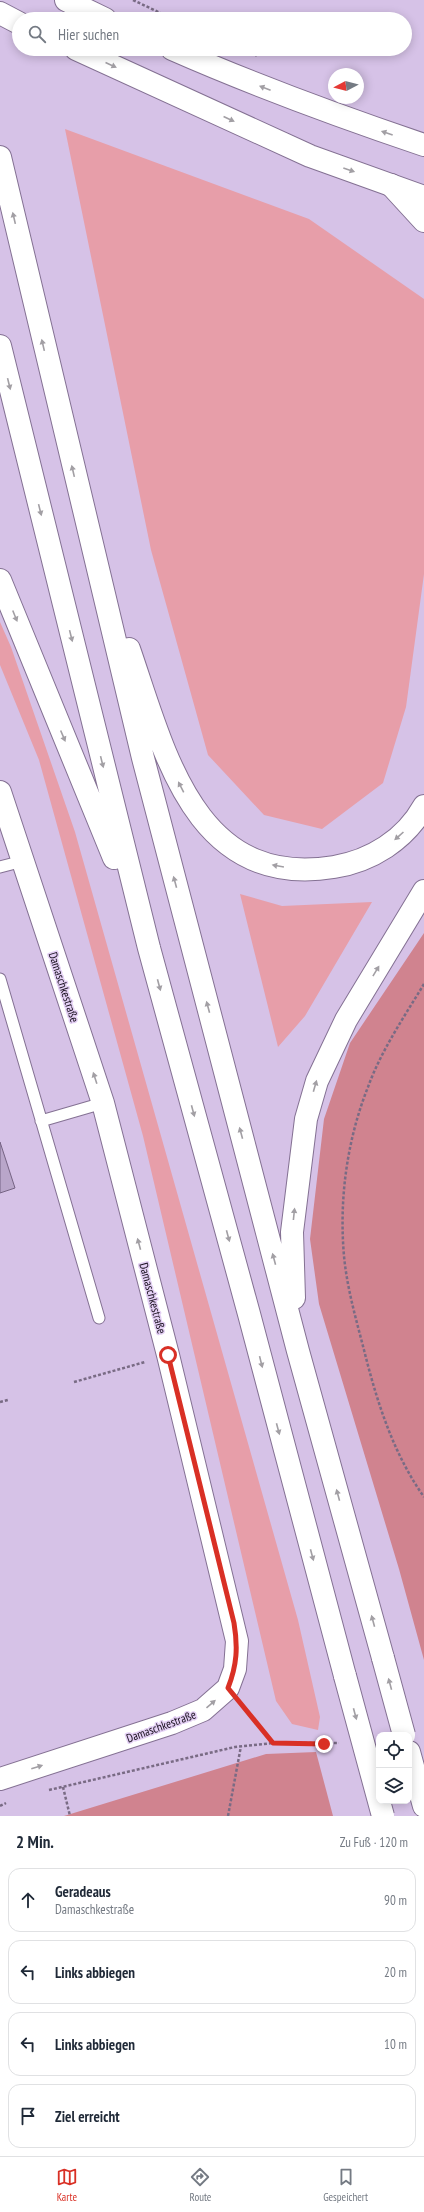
<!DOCTYPE html>
<html lang="de">
<meta charset="utf-8">
<style>
:root{--surface:#fff;--page:#f6f6f7;--text:#1f2937;--muted:#747a83;--line:#e0e1e3;--accent:#d93025}
body{margin:0;font-family:"PT Sans Narrow",sans-serif;background:var(--page);color:var(--text)}
.controls{position:absolute;right:12px;bottom:12px;display:grid;overflow:hidden;border-radius:8px;box-shadow:0 2px 10px #0003}
.controls button{width:36px;height:36px;display:grid;place-items:center;padding:0;border:0;border-bottom:1px solid var(--line);background:var(--surface);color:var(--text);font:20px sans-serif}
.compass{position:absolute;left:328px;top:68px;width:36px;height:36px;border-radius:50%;background:var(--surface);box-shadow:0 2px 10px #0003;rotate:263deg}
.stop{position:absolute;width:12px;height:12px;margin:-9px;border:3px solid #d93025;border-radius:50%;background:#fff}
.stop.end{background:#d93025;border-color:#fff;box-shadow:0 1px 4px #0008}
.list{margin:0;padding:0;list-style:none}
h2{display:flex;justify-content:space-between;align-items:center;height:52px;margin:0;padding:0 16px;font-size:17px}
h2 small{font-size:13px;font-weight:400;color:var(--muted)}
.list li{display:grid;grid-template-columns:26px 1fr auto;gap:12px;align-items:center;box-sizing:border-box;height:64px;margin:0 8px 8px;padding:0 8px;border:1px solid var(--line);border-radius:12px}
.list b{display:block;font-size:15px;white-space:nowrap}
.list p{margin:0;font-size:13px;white-space:nowrap;color:var(--muted)}
.list em{font-size:13px;font-style:normal;color:var(--muted)}
.icon{flex:none;width:22px;height:22px;fill:none;stroke:currentColor;stroke-width:2;stroke-linecap:round;stroke-linejoin:round}
.map{position:relative;flex:none;width:424px;height:1816px;overflow:hidden}
.search{position:absolute;background:var(--surface);box-shadow:0 2px 10px #0003;left:12px;right:12px;top:12px;height:44px;display:flex;align-items:center;gap:10px;box-sizing:border-box;padding:0 14px;border-radius:22px;color:var(--muted);font-size:15px}
.sheet{height:340px;background:var(--surface)}
nav{display:flex;justify-content:space-around;align-items:center;box-sizing:border-box;height:56px;border-top:1px solid var(--line);background:var(--surface);font-size:11px;color:var(--muted)}
nav a{display:grid;justify-items:center;gap:2px}
nav .on{color:var(--accent)}
.map>svg:first-child{display:block}
.green{fill:#e79ea9}
.forest{fill:#d0838f}
.building{fill:#b9a6ca;stroke:#756383}
.lines{fill:none;stroke-linecap:round;stroke-linejoin:round}
.lane-casing{stroke:#847193;stroke-width:13}
.secondary-casing{stroke:#847193;stroke-width:24}
.primary-casing{stroke:#847193;stroke-width:24}
.highway-casing{stroke:#847193;stroke-width:24}
.path{stroke:#796b84;stroke-width:2.5;stroke-dasharray:3 2;stroke-linecap:butt}
.lane{stroke:#fff;stroke-width:11}
.secondary{stroke:#fff;stroke-width:22}
.primary{stroke:#fff;stroke-width:22}
.highway{stroke:#fff;stroke-width:22}
.highway-bridge-casing{stroke:#847193;stroke-width:24;stroke-linecap:butt}
.highway-bridge{stroke:#fff;stroke-width:22}
.oneway{fill:#a29fa4}
.route{stroke:#d93025;stroke-width:5}
.labels{text-anchor:middle;dominant-baseline:central;stroke-width:3;stroke-linejoin:round;paint-order:stroke}
.street-label{font-size:12px;fill:#160e1b;stroke:#e3cff4}
</style>
<div class="map">
<svg width="424" height="1816" viewBox="0 0 424 1816">
<rect width="100%" height="100%" fill="#d6c2e7"/>
<path class="green" d="M 65,129 L 309,219 L 424,299 L 424,574 L 406,707 L 383,783 L 322,829 L 264,815 L 208,755 L 151,550 Z
M 0,622 L 11,647 L 75,832 L 298,1620 L 320,1717 L 318,1730 L 292,1724 L 276,1701 L 143,1136 L 39,760 L 0,665 Z
M 240,894 L 282,906 L 372,902 L 305,1016 L 278,1047 Z"/>
<path class="forest" d="M 424,933 L 424,1660 L 399,1569 L 319,1304 L 310,1239 L 324,1119 L 350,1043 Z
M 316,1752 L 333,1816 L 64,1816 L 266,1754 Z"/>
<path class="building" d="M 0,1142 L 15,1188 L 0,1193 Z"/>
<g class="lines">
<g class="lane-casing">
<path id="lane" d="M 0,867 L 23,861
M 0,979 L 99,1318
M 41,1121 L 103,1103"/>
</g>
<g class="secondary-casing">
<path id="secondary" d="M 0,792 L 103,1103 L 168,1355 L 237,1641 L 235,1669 L 228,1688 L 203,1710 L 172,1723 L 0,1779"/>
</g>
<g class="primary-casing">
<path id="primary" d="M 66,0 L 105,19
M 0,13 L 19,23
M 76,49 L 310,156 L 424,197
M 172,49 C 254,85 338,116 424,145"/>
</g>
<g class="highway-casing">
<path id="highway" d="M 0,157 L 143,758 L 298,1351 L 383,1658
M 391,185 L 424,221
M 0,346 L 149,948 L 249,1314 L 345,1676
M 0,580 L 114,858
M 129,649 C 164,750 194,890 334,867 C 371,861 405,840 424,806
M 294,1298 L 292,1232 L 306,1119 L 317,1081 L 346,1020 L 424,891
M 409,1752 L 424,1806"/>
</g>
<path class="path" d="M 133,0 L 173,19
M 240,49 L 258,56
M 424,984 C 404,1017 381,1051 368,1087 C 347,1140 339,1199 344,1256 C 347,1288 356,1319 364,1350 C 377,1402 393,1453 424,1497
M 74,1382 L 145,1362
M 0,1402 L 8,1400
M 243,1706 L 273,1742
M 63,1787 L 70,1816
M 49,1790 L 235,1747 L 273,1743 L 339,1743
M 0,1806 L 6,1803
M 228,1816 L 241,1746"/>
<use href="#lane" class="lane"/>
<use href="#secondary" class="secondary"/>
<use href="#primary" class="primary"/>
<use href="#highway" class="highway"/>
<g class="highway-bridge-casing">
<path id="highway-bridge" d="M 383,1658 L 404,1735
M 345,1676 L 383,1816"/>
</g>
<use href="#highway-bridge" class="highway-bridge"/>
</g>
<defs><path id="oneway-solid" d="M-6-.8H1V-3.2L6.5 0L1 3.2V.8H-6Z"/></defs>
<g class="oneway">
<use href="#oneway-solid" transform="translate(111 65) rotate(24)"/>
<use href="#oneway-solid" transform="translate(265 88) rotate(-159)"/>
<use href="#oneway-solid" transform="translate(229 119) rotate(25)"/>
<use href="#oneway-solid" transform="translate(387 133) rotate(-161)"/>
<use href="#oneway-solid" transform="translate(349 170) rotate(19)"/>
<use href="#oneway-solid" transform="translate(14 218) rotate(-103)"/>
<use href="#oneway-solid" transform="translate(43 345) rotate(-103)"/>
<use href="#oneway-solid" transform="translate(9 384) rotate(76)"/>
<use href="#oneway-solid" transform="translate(73 471) rotate(-103)"/>
<use href="#oneway-solid" transform="translate(40 510) rotate(76)"/>
<use href="#oneway-solid" transform="translate(15 616) rotate(68)"/>
<use href="#oneway-solid" transform="translate(71 636) rotate(76)"/>
<use href="#oneway-solid" transform="translate(63 736) rotate(67)"/>
<use href="#oneway-solid" transform="translate(102 762) rotate(76)"/>
<use href="#oneway-solid" transform="translate(181 787) rotate(-117)"/>
<use href="#oneway-solid" transform="translate(399 836) rotate(138)"/>
<use href="#oneway-solid" transform="translate(278 866) rotate(-170)"/>
<use href="#oneway-solid" transform="translate(175 882) rotate(-105)"/>
<use href="#oneway-solid" transform="translate(376 971) rotate(-59)"/>
<use href="#oneway-solid" transform="translate(159 985) rotate(75)"/>
<use href="#oneway-solid" transform="translate(208 1007) rotate(-105)"/>
<use href="#oneway-solid" transform="translate(95 1078) rotate(-108)"/>
<use href="#oneway-solid" transform="translate(315 1086) rotate(-74)"/>
<use href="#oneway-solid" transform="translate(193 1111) rotate(75)"/>
<use href="#oneway-solid" transform="translate(241 1133) rotate(-105)"/>
<use href="#oneway-solid" transform="translate(294 1214) rotate(-84)"/>
<use href="#oneway-solid" transform="translate(228 1236) rotate(75)"/>
<use href="#oneway-solid" transform="translate(139 1244) rotate(-105)"/>
<use href="#oneway-solid" transform="translate(274 1259) rotate(-105)"/>
<use href="#oneway-solid" transform="translate(261 1362) rotate(76)"/>
<use href="#oneway-solid" transform="translate(278 1429) rotate(75)"/>
<use href="#oneway-solid" transform="translate(338 1495) rotate(-105)"/>
<use href="#oneway-solid" transform="translate(312 1555) rotate(75)"/>
<use href="#oneway-solid" transform="translate(373 1621) rotate(-105)"/>
<use href="#oneway-solid" transform="translate(390 1684) rotate(-105)"/>
<use href="#oneway-solid" transform="translate(211 1704) rotate(-41)"/>
<use href="#oneway-solid" transform="translate(355 1714) rotate(75)"/>
<use href="#oneway-solid" transform="translate(37 1767) rotate(-18)"/>
</g>
<g class="lines">
<path class="route" d="M 168,1355 L 234,1623 C 238,1647 237,1665 228,1688 L 273,1743 L 324,1744"/>
</g>
<g class="labels">
<g class="street-label">
<text transform="translate(64 987) rotate(72)">Damaschkestraße</text>
<text transform="translate(153 1298) rotate(75)">Damaschkestraße</text>
<text transform="translate(161 1726) rotate(-20)">Damaschkestraße</text>
</g>
</g>
</svg>
<div class="controls">
<button><svg class="icon" aria-label="locate" viewBox="0 0 24 24"><circle cx="12" cy="12" r="6"/><path d="M12 2v4M12 18v4M2 12h4M18 12h4"/></svg></button>
<button><svg class="icon" aria-label="layers" viewBox="0 0 24 24"><path d="M12 4l9 5-9 5-9-5zM3 14l9 5 9-5"/></svg></button>
</div>
<svg class="compass" viewBox="-18 -18 36 36"><path d="M0-13l5 13h-10z" fill="#e53935"/><path d="M0 13l5-13h-10z" fill="#747a83"/></svg>
<div class="stop" style="left:168px;top:1355px"></div>
<div class="stop end" style="left:324px;top:1744px"></div>
<div class="search"><svg class="icon" aria-label="search" viewBox="0 0 24 24"><circle cx="10" cy="10" r="6"/><path d="M15 15l6 6"/></svg>Hier suchen</div>
</div>
<section class="sheet">
<h2>2 Min.<small>Zu Fuß · 120 m</small></h2>
<ul class="list">
<li><svg class="icon" aria-label="ahead" viewBox="0 0 24 24"><path d="M12 20V5M6 11l6-6 6 6"/></svg><div><b>Geradeaus</b><p>Damaschkestraße</p></div><em>90 m</em></li>
<li><svg class="icon" aria-label="left" viewBox="0 0 24 24"><path d="M17 20v-9H6M10 6l-5 5 5 5"/></svg><div><b>Links abbiegen</b></div><em>20 m</em></li>
<li><svg class="icon" aria-label="left" viewBox="0 0 24 24"><path d="M17 20v-9H6M10 6l-5 5 5 5"/></svg><div><b>Links abbiegen</b></div><em>10 m</em></li>
<li><svg class="icon" aria-label="arrive" viewBox="0 0 24 24"><path d="M6 21V4h12l-3 4 3 4H6"/></svg><div><b>Ziel erreicht</b></div></li>
</ul>
</section>
<nav>
<a class="on"><svg class="icon" aria-label="map" viewBox="0 0 24 24"><path d="M3 6l6-2 6 2 6-2v14l-6 2-6-2-6 2zM9 4v14M15 6v14"/></svg>Karte</a>
<a><svg class="icon" aria-label="directions" viewBox="0 0 24 24"><path d="M12 3l9 9-9 9-9-9zM9 14v-3h6M13 9l2 2-2 2"/></svg>Route</a>
<a><svg class="icon" aria-label="saved" viewBox="0 0 24 24"><path d="M7 4h10v16l-5-4-5 4z"/></svg>Gespeichert</a>
</nav>
